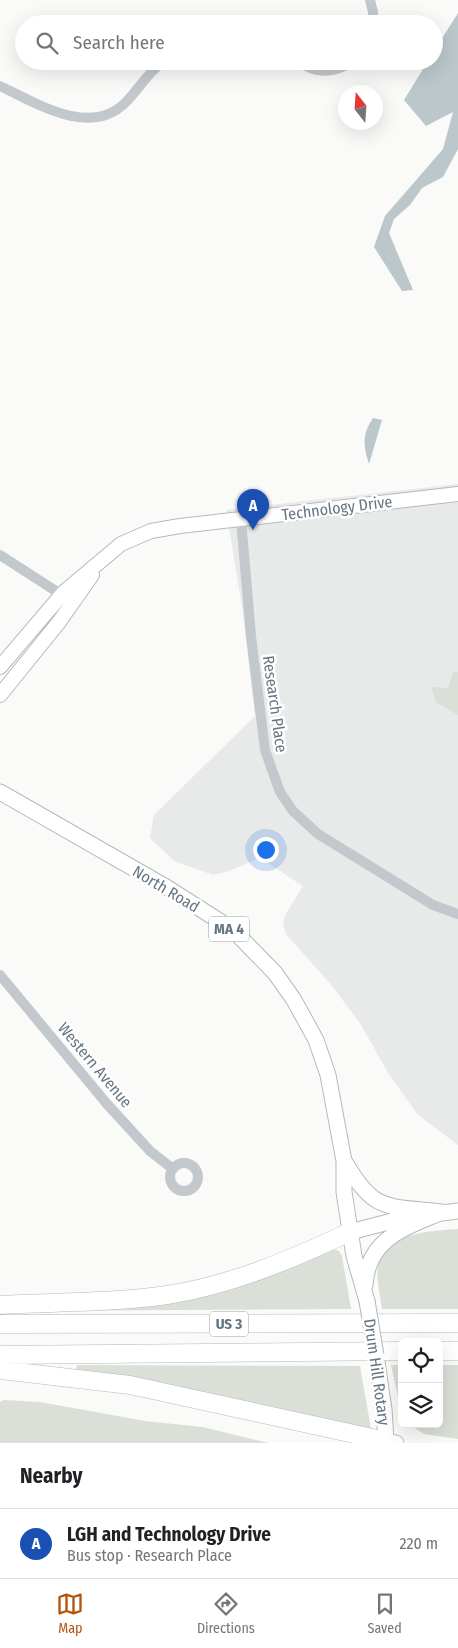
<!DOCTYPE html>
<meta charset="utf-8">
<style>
:root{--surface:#fff;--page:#f2f2f2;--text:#202124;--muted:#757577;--line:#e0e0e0;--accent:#b45309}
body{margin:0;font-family:"Fira Sans Condensed",sans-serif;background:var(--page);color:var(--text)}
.controls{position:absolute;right:15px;bottom:15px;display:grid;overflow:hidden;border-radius:8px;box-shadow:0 5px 20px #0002}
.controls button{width:45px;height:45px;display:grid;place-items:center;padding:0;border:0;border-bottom:1px solid var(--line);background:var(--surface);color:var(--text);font:25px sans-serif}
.compass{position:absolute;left:338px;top:85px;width:45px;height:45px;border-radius:50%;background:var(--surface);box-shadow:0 5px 20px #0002;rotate:343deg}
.you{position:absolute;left:265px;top:849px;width:18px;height:18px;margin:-12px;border:4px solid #fff;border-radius:50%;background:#1a73e8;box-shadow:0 0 0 8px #1a73e833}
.badge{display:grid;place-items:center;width:32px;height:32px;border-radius:50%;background:var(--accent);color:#fff;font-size:16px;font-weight:700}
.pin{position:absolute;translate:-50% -41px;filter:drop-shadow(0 1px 2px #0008)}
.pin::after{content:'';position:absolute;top:26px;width:18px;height:15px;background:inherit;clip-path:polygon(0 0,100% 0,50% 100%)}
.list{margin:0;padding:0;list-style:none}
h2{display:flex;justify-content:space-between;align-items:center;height:65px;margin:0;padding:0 20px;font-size:21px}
h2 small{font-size:16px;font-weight:400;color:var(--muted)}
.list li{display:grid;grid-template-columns:32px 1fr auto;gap:15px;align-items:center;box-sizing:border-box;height:70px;padding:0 20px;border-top:1px solid var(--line)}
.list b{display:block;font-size:19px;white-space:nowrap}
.list p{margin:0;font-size:16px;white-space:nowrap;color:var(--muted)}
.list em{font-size:16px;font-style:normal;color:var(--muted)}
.icon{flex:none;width:28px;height:28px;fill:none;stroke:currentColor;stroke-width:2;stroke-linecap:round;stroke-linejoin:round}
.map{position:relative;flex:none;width:458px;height:1443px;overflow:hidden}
.search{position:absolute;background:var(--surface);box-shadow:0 5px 20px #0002;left:15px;right:15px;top:15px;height:55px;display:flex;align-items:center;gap:12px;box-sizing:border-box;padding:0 18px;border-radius:28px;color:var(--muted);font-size:19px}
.sheet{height:135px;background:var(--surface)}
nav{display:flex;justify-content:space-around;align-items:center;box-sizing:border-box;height:70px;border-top:1px solid var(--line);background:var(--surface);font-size:14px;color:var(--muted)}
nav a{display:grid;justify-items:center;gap:2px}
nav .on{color:var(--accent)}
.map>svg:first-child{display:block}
.built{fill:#e8e9e9}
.green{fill:#dadfd7}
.water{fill:#bbc7cb}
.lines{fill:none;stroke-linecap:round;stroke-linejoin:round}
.secondary-casing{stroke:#b3babf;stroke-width:16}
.primary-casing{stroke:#b5babe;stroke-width:17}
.highway-casing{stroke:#b4b9bd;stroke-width:19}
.street{stroke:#c3c8cc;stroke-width:10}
.secondary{stroke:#fff;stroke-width:14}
.primary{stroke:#fff;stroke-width:15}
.highway{stroke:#fff;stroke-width:18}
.primary-bridge-casing{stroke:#b5babe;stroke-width:17;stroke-linecap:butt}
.primary-bridge{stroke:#fff;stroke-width:15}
.labels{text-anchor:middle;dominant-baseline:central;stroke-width:5;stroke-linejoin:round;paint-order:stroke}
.shield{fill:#fff;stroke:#939fa8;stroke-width:1}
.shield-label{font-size:15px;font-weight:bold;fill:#657683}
.street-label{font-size:16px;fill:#657683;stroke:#fff}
</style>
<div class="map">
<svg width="458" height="1443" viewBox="0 0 458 1443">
<rect width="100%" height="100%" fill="#fafaf8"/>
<path class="built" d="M 458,484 L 458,1145 L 418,1115 L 388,1073 L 361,1025 L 333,987 L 286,934 L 283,925 L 285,915 L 303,886 L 260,858 L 229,871 L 213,875 L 174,861 L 150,838 L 154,815 L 255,716 L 242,607 L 226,510 Z"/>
<path class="green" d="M 453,672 L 458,672 L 458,715 L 436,702 L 431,687 L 448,688 Z
M 458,1229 L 458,1309 L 382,1309 C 380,1295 376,1279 378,1266 C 384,1232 432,1231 458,1229 Z
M 333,1249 L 339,1251 L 342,1256 L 351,1309 L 16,1311 L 244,1284 L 281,1271 Z
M 77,1365 L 360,1366 L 371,1429 L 165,1384 L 76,1370 Z
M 391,1365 L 402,1365 L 402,1415 Z
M 439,1365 L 458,1365 L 458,1439 L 424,1434 L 408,1424 L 439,1424 Z
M 4,1400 L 40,1402 L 145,1421 L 202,1427 L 269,1443 L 0,1443 L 0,1402 Z"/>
<path class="water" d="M 458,13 L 458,149 L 443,177 L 422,188 L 410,205 L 394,219 L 389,233 L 413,290 L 402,291 L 374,247 L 385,216 L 443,149 L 453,112 L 426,126 L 404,100 L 428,61 L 434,61 L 434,51 Z
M 373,418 L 382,420 L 369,464 C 363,446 362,434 373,418 Z"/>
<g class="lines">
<g class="secondary-casing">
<path id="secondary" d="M 0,667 L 64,592 L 121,544 L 151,531 L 180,526 L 458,494
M 0,695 L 59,622 L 92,575"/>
</g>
<g class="primary-casing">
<path id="primary" d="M 0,792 L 166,887 L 221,922 L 238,935 L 275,973 L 294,1000 L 316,1040 L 328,1075 L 344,1161 L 344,1192 L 354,1256 L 367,1301
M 345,1162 C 375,1214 387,1205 441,1212
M 350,1232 L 404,1218 L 458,1211
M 365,1285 C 368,1238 405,1228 442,1212
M 376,1355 L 384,1409 L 386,1441 L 396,1443"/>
</g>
<g class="highway-casing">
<path id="highway" d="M 0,1305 C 55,1302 112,1303 167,1295 C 232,1285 292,1259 350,1232
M 0,1324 L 458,1323
M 439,1351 L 458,1351
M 0,1355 L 402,1351
M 0,1370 L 130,1385 L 386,1441"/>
</g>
<path class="street" d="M 370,0 L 373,12 L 373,24
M 300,61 C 315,75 336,73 352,61
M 0,86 C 35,102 89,138 125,103 C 139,89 147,73 164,61
M 241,519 L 251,636 L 265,750 L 280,792 L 293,811 L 318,834 L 433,905 L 458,914
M 0,555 L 62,595
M 0,975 L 107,1104 L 150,1151 L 173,1169
M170 1177a14 14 0 1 1 28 0a14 14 0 1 1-28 0Z"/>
<use href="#secondary" class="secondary"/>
<use href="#primary" class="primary"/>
<use href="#highway" class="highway"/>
<g class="primary-bridge-casing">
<path id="primary-bridge" d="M 367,1301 L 376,1355"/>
</g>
<use href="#primary-bridge" class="primary-bridge"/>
</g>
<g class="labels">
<g class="shield">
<rect x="209" y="916.5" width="40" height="25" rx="4"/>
<rect x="210" y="1311.5" width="38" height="25" rx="4"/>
</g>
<g class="shield-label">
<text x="229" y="929">MA 4</text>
<text x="229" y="1324">US 3</text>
</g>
<g class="street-label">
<text transform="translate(337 508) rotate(-7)">Technology Drive</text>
<text transform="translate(275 704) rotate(82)">Research Place</text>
<text transform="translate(166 889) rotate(31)">North Road</text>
<text transform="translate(95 1065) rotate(50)">Western Avenue</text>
<text transform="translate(377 1372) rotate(82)">Drum Hill Rotary</text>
</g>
</g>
</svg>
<div class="controls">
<button><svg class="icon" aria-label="locate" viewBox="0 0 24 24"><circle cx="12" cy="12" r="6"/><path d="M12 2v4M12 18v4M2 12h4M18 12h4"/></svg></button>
<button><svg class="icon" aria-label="layers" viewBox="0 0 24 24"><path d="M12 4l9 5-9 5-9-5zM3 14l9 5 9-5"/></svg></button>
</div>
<svg class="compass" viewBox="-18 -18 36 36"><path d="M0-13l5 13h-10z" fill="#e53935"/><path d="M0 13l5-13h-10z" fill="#757577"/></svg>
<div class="you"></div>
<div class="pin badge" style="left:253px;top:530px;background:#1a4fb4">A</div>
<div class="search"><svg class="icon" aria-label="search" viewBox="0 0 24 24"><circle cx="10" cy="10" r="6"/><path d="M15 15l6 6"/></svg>Search here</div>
</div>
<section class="sheet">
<h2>Nearby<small></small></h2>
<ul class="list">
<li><span class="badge" style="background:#1a4fb4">A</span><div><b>LGH and Technology Drive</b><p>Bus stop · Research Place</p></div><em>220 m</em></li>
</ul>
</section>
<nav>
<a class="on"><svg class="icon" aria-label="map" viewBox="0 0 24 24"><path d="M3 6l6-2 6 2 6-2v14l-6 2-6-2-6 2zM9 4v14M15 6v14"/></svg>Map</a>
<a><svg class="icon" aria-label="directions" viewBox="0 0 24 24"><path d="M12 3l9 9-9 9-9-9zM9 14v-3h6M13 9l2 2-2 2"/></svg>Directions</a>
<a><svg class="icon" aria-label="saved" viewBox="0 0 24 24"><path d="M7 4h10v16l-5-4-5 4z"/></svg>Saved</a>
</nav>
